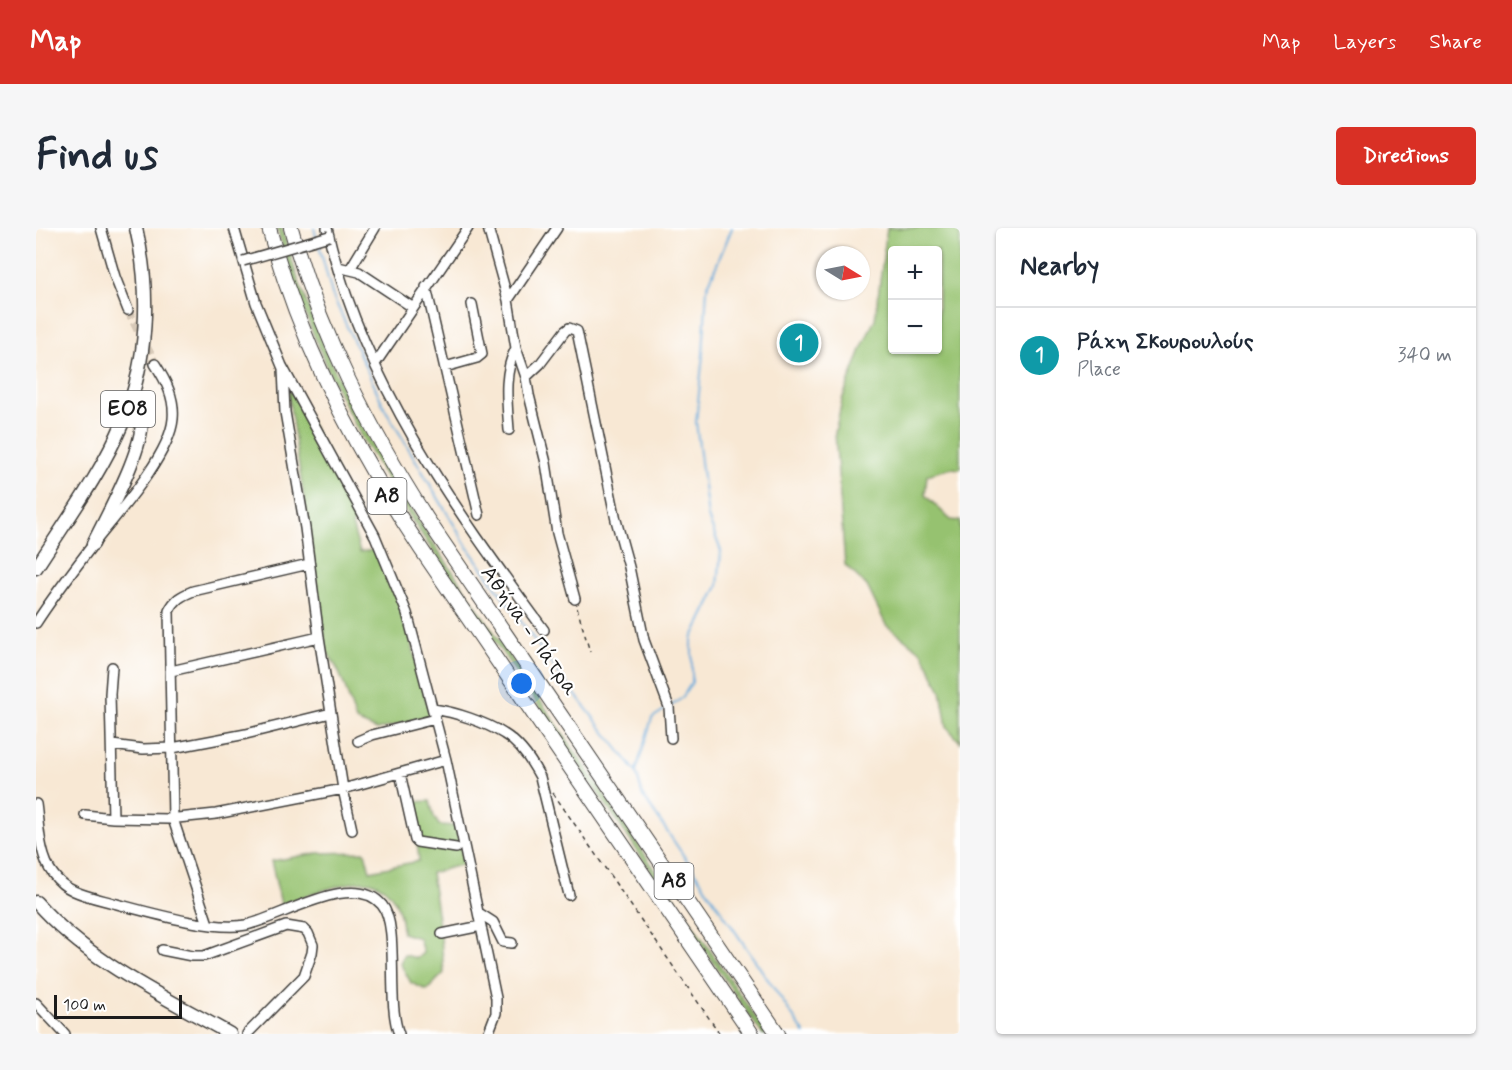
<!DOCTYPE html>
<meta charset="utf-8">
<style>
:root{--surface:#fff;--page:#f6f6f7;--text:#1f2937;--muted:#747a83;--line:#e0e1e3;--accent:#d93025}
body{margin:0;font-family:Mynerve,sans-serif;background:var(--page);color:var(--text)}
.controls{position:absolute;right:18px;top:18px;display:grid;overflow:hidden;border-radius:6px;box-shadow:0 2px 4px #0004}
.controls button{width:54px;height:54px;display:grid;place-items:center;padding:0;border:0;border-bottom:2px solid var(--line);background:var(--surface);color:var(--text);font:30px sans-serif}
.compass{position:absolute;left:780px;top:18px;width:54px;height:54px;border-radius:50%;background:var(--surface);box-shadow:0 2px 4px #0004;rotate:100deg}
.scale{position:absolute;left:18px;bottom:15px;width:128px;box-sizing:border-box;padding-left:6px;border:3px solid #1c1c1c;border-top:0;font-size:16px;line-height:21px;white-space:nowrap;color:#1c1c1c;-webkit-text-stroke:4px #fff;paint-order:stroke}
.you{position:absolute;left:486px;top:456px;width:21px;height:21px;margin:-15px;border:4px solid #fff;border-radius:50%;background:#1a73e8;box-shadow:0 0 0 9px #1a73e833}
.badge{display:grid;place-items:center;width:39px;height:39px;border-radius:50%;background:var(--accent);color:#fff;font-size:20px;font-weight:700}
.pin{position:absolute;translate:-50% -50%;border:3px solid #fff;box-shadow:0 2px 6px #0006}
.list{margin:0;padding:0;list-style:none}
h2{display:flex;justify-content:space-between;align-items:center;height:78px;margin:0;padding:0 24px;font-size:26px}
h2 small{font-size:20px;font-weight:400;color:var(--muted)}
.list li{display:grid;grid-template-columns:39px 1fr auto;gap:18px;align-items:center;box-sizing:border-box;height:96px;padding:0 24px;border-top:2px solid var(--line)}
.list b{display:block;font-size:22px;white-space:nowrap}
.list p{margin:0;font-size:20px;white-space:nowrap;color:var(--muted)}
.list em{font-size:20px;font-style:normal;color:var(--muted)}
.map{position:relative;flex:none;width:924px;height:806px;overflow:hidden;border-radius:6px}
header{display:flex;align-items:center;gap:36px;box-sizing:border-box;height:84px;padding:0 30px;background:var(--accent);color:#fff}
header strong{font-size:28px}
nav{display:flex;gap:33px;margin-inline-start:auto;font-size:21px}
.intro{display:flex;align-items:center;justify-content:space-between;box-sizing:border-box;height:144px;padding:0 36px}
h1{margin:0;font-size:42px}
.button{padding:15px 27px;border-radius:6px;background:var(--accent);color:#fff;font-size:21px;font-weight:700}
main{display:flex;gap:36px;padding:0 36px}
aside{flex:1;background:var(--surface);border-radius:6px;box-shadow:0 2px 4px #0004}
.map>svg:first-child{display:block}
.green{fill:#96c270;stroke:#596f46;stroke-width:1.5;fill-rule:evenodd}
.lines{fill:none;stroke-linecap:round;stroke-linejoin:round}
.stream{stroke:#66aadb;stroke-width:2}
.minor-tunnel{stroke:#d7c9b8;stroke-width:9;stroke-dasharray:9 4.5;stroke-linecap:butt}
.minor-casing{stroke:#3d3b38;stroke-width:12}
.major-casing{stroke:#3d3b38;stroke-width:15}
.highway-casing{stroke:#3d3b38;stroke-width:16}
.path{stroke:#3d3b38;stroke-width:1.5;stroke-dasharray:4.5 4.5;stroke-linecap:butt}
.minor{stroke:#fff;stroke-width:9}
.major{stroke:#fff;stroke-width:12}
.highway{stroke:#fff;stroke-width:14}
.minor-bridge-casing{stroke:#3d3b38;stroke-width:12;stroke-linecap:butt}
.minor-bridge{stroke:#fff;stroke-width:9}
.labels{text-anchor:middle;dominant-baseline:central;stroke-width:4.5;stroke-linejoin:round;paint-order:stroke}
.shield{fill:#fff;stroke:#606060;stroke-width:1.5}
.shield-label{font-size:21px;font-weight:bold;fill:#1c1c1c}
.street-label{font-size:22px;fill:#1c1c1c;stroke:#fff}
</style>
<header>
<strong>Map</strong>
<nav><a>Map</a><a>Layers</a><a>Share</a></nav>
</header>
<div class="intro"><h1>Find us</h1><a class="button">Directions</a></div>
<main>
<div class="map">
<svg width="924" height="806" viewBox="0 0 924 806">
<rect width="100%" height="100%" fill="#fff"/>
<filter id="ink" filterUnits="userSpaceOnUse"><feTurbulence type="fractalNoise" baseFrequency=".0167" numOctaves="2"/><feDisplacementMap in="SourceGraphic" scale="12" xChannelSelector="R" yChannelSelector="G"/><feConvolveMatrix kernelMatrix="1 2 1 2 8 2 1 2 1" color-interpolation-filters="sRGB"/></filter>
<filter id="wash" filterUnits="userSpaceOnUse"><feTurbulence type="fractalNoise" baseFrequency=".008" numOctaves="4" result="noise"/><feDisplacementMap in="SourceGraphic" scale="24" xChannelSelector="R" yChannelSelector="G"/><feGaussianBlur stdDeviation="1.35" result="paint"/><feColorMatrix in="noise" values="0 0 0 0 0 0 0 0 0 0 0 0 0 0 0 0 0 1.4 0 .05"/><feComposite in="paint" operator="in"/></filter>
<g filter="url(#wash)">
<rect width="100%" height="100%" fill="#f8e8d4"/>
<path class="green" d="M 241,0 L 246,0 C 279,116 329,213 396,313 L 731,806 L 726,806 L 380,298 C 361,268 342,238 325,208 C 289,142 262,72 241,0 Z
M 851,0 L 924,0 L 924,241 L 915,240 L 891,247 L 889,267 L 915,292 L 924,293 L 924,514 L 911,499 L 905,463 L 886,424 L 850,397 L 831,358 L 809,337 L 799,205 L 806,172 L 826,119 L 839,91 ZM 902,22 L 902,122 L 856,122 L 856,22 Z
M 254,163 L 267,180 L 323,288 L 316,297 L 324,324 L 342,321 L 367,380 L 394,488 L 341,502 L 320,493 C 312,469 306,444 291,424 L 252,165 Z
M 394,573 L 398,589 L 403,597 L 420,598 L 428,636 L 395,645 L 405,710 L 408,745 L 391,762 L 375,755 L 364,735 L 368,727 L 381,730 L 387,725 L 383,710 L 366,705 C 366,684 358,660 335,654 C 317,650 264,670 245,676 L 235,633 L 282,625 L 329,624 L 334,643 L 383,633 L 377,574 Z"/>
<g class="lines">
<path class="stream" d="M 278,0 L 280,8
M 282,13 L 296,66 L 349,181 L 432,320 L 517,438 L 600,544 L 607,568 L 769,806
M 635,478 L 646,470 L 656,454 L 656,411 L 682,358 L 685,323 L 672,289 L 660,194 L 667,126 L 671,60 L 696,0
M 600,543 L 616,490 L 630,481"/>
</g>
</g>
<g filter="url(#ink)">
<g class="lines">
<path class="minor-tunnel" d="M 92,82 L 119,136"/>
<g class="minor-casing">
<path id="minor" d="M 65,0 L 79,49 L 92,82
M 198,0 L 220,75 L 246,138 L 339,308 L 371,385 L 410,532 L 460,770 L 460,785 L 452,806
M 291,0 C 325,151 418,280 508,402
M 452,0 L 472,72 L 480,120 L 490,149 L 493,167 L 510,235 L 521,305 L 539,371
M 302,39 L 323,44 L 376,79
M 314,41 L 339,0
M 390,59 L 443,287
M 472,72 L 521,0
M 339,136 L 432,0
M 409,139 L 441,130 L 446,126 L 436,76
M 247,141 L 249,184 L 269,300 L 283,409 L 307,561 L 316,602
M 490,149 L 504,136 L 529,103 L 533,100 L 541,103 L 580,292 L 593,339 L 608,412 L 633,479 L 635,510
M 473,202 C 471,174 467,145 480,120
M 0,395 C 18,367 39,340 59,314 C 82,285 134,227 137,191 C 139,170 130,153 119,136
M 76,439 L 74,466 L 77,590
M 135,443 L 283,409
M 397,481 C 419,484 449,494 468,506 C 483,515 496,534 504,549 L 533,667
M 322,513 L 336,507 L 399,491
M 76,517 L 107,521 L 136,520 L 210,506 L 295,485
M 364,545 L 379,612 L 381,614 L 420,620
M 0,576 C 3,597 3,628 17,646 C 22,653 29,659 38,663 C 51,669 67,672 81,676 C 115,685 177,703 210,697 C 245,690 318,642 346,677 C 364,698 350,774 363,806
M 49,587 L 77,590 L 132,591 L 180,586 L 307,561 L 410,532
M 443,685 L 457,694 L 467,714 L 476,715
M 172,696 L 137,591 L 133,383 C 139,371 145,368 157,363 L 273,336
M 406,706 L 445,698
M 126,722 L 156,728 L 168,728 L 250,698 L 268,701 L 272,705 L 277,717 L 276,725 L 268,748 L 211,806
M 0,775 L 29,806"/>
</g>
<g class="major-casing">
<path id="major" d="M 57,316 C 70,289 113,213 105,185 L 93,177
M 0,340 C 30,293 65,246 87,194 C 112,132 115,64 100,0
M 0,674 C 53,734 125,767 194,806"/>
</g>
<g class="highway-casing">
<path id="highway" d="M 233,0 C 264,116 319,222 385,321 L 716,806
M 255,0 C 283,104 333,200 391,291 L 742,806"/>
</g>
<path class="path" d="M 541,380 L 554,424
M 517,565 L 684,806"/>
<use href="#minor" class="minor"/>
<use href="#major" class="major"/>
<use href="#highway" class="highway"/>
<g class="minor-bridge-casing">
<path id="minor-bridge" d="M 207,33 L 293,8"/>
</g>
<use href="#minor-bridge" class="minor-bridge"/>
</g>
</g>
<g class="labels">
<g class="shield">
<rect x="65" y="163" width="54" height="36" rx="4.5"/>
<rect x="331.5" y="250" width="39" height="36" rx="4.5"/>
<rect x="618.5" y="635" width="39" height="36" rx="4.5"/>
</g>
<g class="shield-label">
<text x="92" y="181">ΕΟ8</text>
<text x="351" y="268">Α8</text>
<text x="638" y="653">Α8</text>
</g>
<g class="street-label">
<text transform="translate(493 403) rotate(55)">Αθήνα - Πάτρα</text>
</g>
</g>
</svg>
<div class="controls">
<button>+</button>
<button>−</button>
</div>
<svg class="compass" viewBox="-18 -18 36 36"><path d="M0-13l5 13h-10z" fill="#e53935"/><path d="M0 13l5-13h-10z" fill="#747a83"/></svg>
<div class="scale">100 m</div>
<div class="you"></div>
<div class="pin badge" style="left:763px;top:115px;background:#0f9aa8">1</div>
</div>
<aside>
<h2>Nearby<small></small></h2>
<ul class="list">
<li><span class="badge" style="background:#0f9aa8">1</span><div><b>Ράχη Σκουρουλούς</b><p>Place</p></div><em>340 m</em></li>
</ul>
</aside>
</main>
